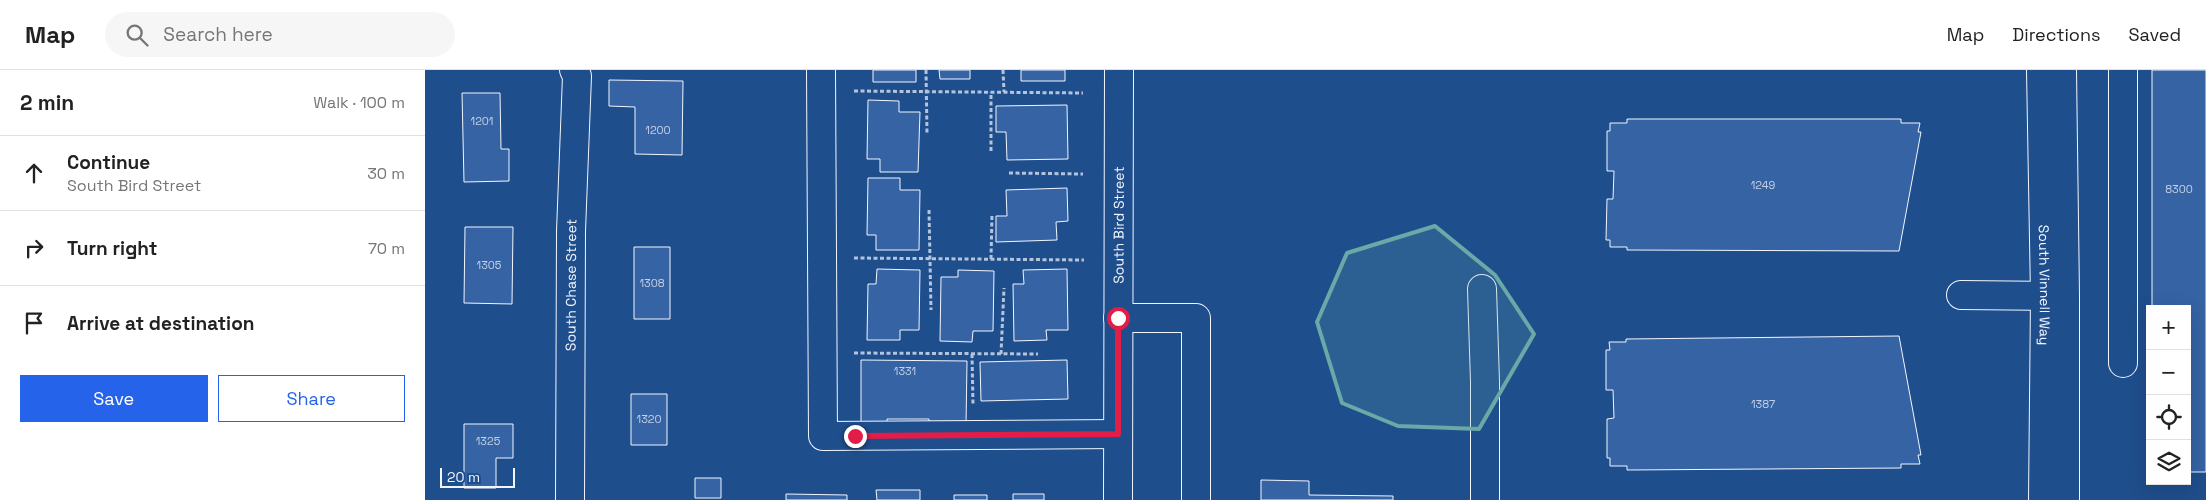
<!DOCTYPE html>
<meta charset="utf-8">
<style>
:root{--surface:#fff;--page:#f6f6f6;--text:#222;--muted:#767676;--line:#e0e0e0;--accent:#2563eb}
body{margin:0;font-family:"Space Grotesk",sans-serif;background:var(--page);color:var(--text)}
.controls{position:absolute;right:15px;bottom:15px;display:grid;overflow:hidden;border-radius:0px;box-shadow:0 5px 20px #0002}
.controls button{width:45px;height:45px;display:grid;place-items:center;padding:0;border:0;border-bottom:1px solid var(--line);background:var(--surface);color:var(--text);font:25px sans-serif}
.scale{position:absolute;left:15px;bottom:12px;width:75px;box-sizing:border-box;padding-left:5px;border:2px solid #f2f6ff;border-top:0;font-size:14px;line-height:18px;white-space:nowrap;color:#f2f6ff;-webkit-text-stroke:4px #1f4e8c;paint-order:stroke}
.stop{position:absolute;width:15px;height:15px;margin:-11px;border:4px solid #e11d48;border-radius:50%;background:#fff}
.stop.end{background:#e11d48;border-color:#fff;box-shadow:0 1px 5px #0008}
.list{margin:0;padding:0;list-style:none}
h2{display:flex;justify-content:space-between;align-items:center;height:65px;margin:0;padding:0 20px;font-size:21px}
h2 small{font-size:16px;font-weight:400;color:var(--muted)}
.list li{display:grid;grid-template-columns:32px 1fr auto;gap:15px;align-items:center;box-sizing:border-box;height:75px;padding:0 20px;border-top:1px solid var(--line)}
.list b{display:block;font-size:19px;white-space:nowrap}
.list p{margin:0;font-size:16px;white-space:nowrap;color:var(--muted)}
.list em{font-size:16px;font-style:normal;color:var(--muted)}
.actions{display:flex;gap:10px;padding:15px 20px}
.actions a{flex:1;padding:11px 0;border:1px solid var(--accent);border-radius:0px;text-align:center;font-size:18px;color:var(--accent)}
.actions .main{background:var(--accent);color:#fff}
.icon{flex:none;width:28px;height:28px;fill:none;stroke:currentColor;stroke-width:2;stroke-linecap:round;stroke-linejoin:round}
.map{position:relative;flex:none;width:1781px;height:430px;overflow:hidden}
header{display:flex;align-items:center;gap:30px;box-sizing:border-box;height:70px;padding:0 25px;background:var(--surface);border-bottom:1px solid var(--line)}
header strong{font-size:24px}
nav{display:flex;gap:28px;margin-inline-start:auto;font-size:18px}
.search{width:350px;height:45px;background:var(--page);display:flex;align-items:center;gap:12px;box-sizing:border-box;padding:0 18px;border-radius:28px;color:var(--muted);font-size:19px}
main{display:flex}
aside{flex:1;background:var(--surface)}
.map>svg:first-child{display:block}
.building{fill:#3563a3;stroke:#f2f6ff}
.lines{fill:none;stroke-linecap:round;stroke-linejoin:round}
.minor-casing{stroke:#f2f6ff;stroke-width:30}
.path{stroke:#b3c4dc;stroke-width:3;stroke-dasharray:4 2.5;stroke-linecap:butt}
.minor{stroke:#1f4e8c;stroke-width:28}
.route{stroke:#e11d48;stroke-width:6}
.marked{fill:#6aa9a8;fill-opacity:0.2;stroke:#6aa9a8;stroke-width:4;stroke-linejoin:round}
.labels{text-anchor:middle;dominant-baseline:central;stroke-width:4;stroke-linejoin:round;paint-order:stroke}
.number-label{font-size:11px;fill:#c3d1e8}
.street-label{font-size:14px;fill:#f2f6ff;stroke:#1f4e8c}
</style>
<header>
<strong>Map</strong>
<div class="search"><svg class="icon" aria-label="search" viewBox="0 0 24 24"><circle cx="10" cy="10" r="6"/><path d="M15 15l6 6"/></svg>Search here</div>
<nav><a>Map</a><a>Directions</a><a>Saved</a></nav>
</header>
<main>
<aside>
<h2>2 min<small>Walk · 100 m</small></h2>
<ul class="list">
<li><svg class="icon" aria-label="ahead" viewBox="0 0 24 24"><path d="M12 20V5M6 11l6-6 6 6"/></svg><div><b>Continue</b><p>South Bird Street</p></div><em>30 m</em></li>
<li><svg class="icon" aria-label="right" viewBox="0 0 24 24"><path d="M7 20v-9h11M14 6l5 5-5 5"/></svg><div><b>Turn right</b></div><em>70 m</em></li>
<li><svg class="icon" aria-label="arrive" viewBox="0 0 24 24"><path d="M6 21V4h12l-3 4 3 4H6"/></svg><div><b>Arrive at destination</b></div></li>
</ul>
<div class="actions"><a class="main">Save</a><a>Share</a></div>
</aside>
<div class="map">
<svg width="1781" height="430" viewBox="0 0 1781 430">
<rect width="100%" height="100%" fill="#1f4e8c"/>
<path class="building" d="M 448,0 L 491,0 L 491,12 L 448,12 Z
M 514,0 L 545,0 L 545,9 L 515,9 Z
M 596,0 L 640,0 L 640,11 L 596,11 Z
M 1727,0 L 1781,0 L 1781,402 L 1762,402 L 1762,239 L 1727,239 Z
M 184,10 L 258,11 L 257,85 L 210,84 L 210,37 L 184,36 Z
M 37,23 L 75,23 L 76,79 L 84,79 L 84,111 L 39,112 Z
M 443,30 L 474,31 L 474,42 L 495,42 L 493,102 L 455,102 L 455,89 L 442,89 Z
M 642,35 L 643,89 L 582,90 L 581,62 L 571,62 L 571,36 Z
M 1202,49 L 1476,49 L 1476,53 L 1495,53 L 1493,62 L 1496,62 L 1474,181 L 1202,180 L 1202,177 L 1185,177 L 1185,170 L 1181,170 L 1182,129 L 1188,129 L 1189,101 L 1182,101 L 1182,61 L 1185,61 L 1185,53 L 1202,53 Z
M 443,108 L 475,108 L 475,120 L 495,120 L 494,180 L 451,180 L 451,165 L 442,165 Z
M 642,118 L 643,151 L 631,152 L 632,170 L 571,172 L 571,146 L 582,146 L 581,120 Z
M 40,157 L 88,157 L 87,234 L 39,233 Z
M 209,177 L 245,177 L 245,249 L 209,249 Z
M 452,199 L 495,200 L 494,260 L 475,260 L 475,270 L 442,270 L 443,214 L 451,214 Z
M 642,199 L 643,260 L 621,260 L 622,270 L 589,271 L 588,214 L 599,214 L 598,200 Z
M 533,200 L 569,201 L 568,261 L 548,261 L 547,272 L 515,271 L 516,207 L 533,207 Z
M 1474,266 L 1496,385 L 1493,385 L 1495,394 L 1476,394 L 1476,398 L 1202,400 L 1202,396 L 1185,396 L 1185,388 L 1182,388 L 1182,349 L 1189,348 L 1188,320 L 1181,320 L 1181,280 L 1185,280 L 1184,272 L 1201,272 L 1201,269 Z
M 436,290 L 542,291 L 541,355 L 504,354 L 504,349 L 462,349 L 462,355 L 436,355 Z
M 642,290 L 643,329 L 556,331 L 555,292 Z
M 206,324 L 242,324 L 242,375 L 206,375 Z
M 39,354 L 88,354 L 88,388 L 71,388 L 71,418 L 39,418 Z
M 270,408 L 296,408 L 296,428 L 270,428 Z
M 836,410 L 884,411 L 884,425 L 968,426 L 968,430 L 836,430 Z
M 451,420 L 495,420 L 495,430 L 452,430 Z
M 361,424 L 422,425 L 422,430 L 361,430 Z
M 588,424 L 619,424 L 619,430 L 588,430 Z
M 529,425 L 562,425 L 562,430 L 529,430 Z"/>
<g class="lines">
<g class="minor-casing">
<g id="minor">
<path d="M 396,0 L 398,366 L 693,364"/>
<path id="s1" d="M 1616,0 L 1620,226 L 1618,430"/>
<path d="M 1637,0 L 1640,226 L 1640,430"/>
<path d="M 1057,219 L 1060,312 L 1060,430"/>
<path d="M 1536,225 L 1639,226"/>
<path d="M 693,248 L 771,248 L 771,430"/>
<path d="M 1698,293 L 1698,0"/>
<path id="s2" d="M 145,430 L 146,161 L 152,6 L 149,0"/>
<path id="s3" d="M 693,430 L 694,0"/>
</g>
</g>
<path class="path" d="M 501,0 L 502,64
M 578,0 L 579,22
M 429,21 L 658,23
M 566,81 L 566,22
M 584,103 L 658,104
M 504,140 L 506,240
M 429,188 L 659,190
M 566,189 L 567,145
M 429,283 L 613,284
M 547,284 L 548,335
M 576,284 L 579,218"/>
<use href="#minor" class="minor"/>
</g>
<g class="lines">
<path class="route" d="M 430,366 L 693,364 L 693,248"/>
</g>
<path class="marked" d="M 1010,156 L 1070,205 L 1109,264 L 1054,359 L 973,356 L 917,333 L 892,252 L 922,183 Z"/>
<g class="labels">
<g class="number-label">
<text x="57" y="51">1201</text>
<text x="233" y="60">1200</text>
<text x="1338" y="115">1249</text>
<text x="1754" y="119">8300</text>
<text x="64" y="195">1305</text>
<text x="227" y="213">1308</text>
<text x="480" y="301">1331</text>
<text x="1338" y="334">1387</text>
<text x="224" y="349">1320</text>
<text x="63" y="371">1325</text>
</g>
<g class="street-label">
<text stroke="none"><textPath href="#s3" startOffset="275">South Bird Street</textPath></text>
<text stroke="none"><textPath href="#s2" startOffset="215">South Chase Street</textPath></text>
<text stroke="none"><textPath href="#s1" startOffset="215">South Vinnell Way</textPath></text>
</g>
</g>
</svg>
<div class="controls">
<button>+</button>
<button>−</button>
<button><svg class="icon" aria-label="locate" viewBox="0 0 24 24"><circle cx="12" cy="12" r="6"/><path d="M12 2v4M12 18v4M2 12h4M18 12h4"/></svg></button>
<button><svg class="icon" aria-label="layers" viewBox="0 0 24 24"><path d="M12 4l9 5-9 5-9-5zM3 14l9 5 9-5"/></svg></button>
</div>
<div class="scale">20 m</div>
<div class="stop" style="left:693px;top:248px"></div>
<div class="stop end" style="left:430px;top:366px"></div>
</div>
</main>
